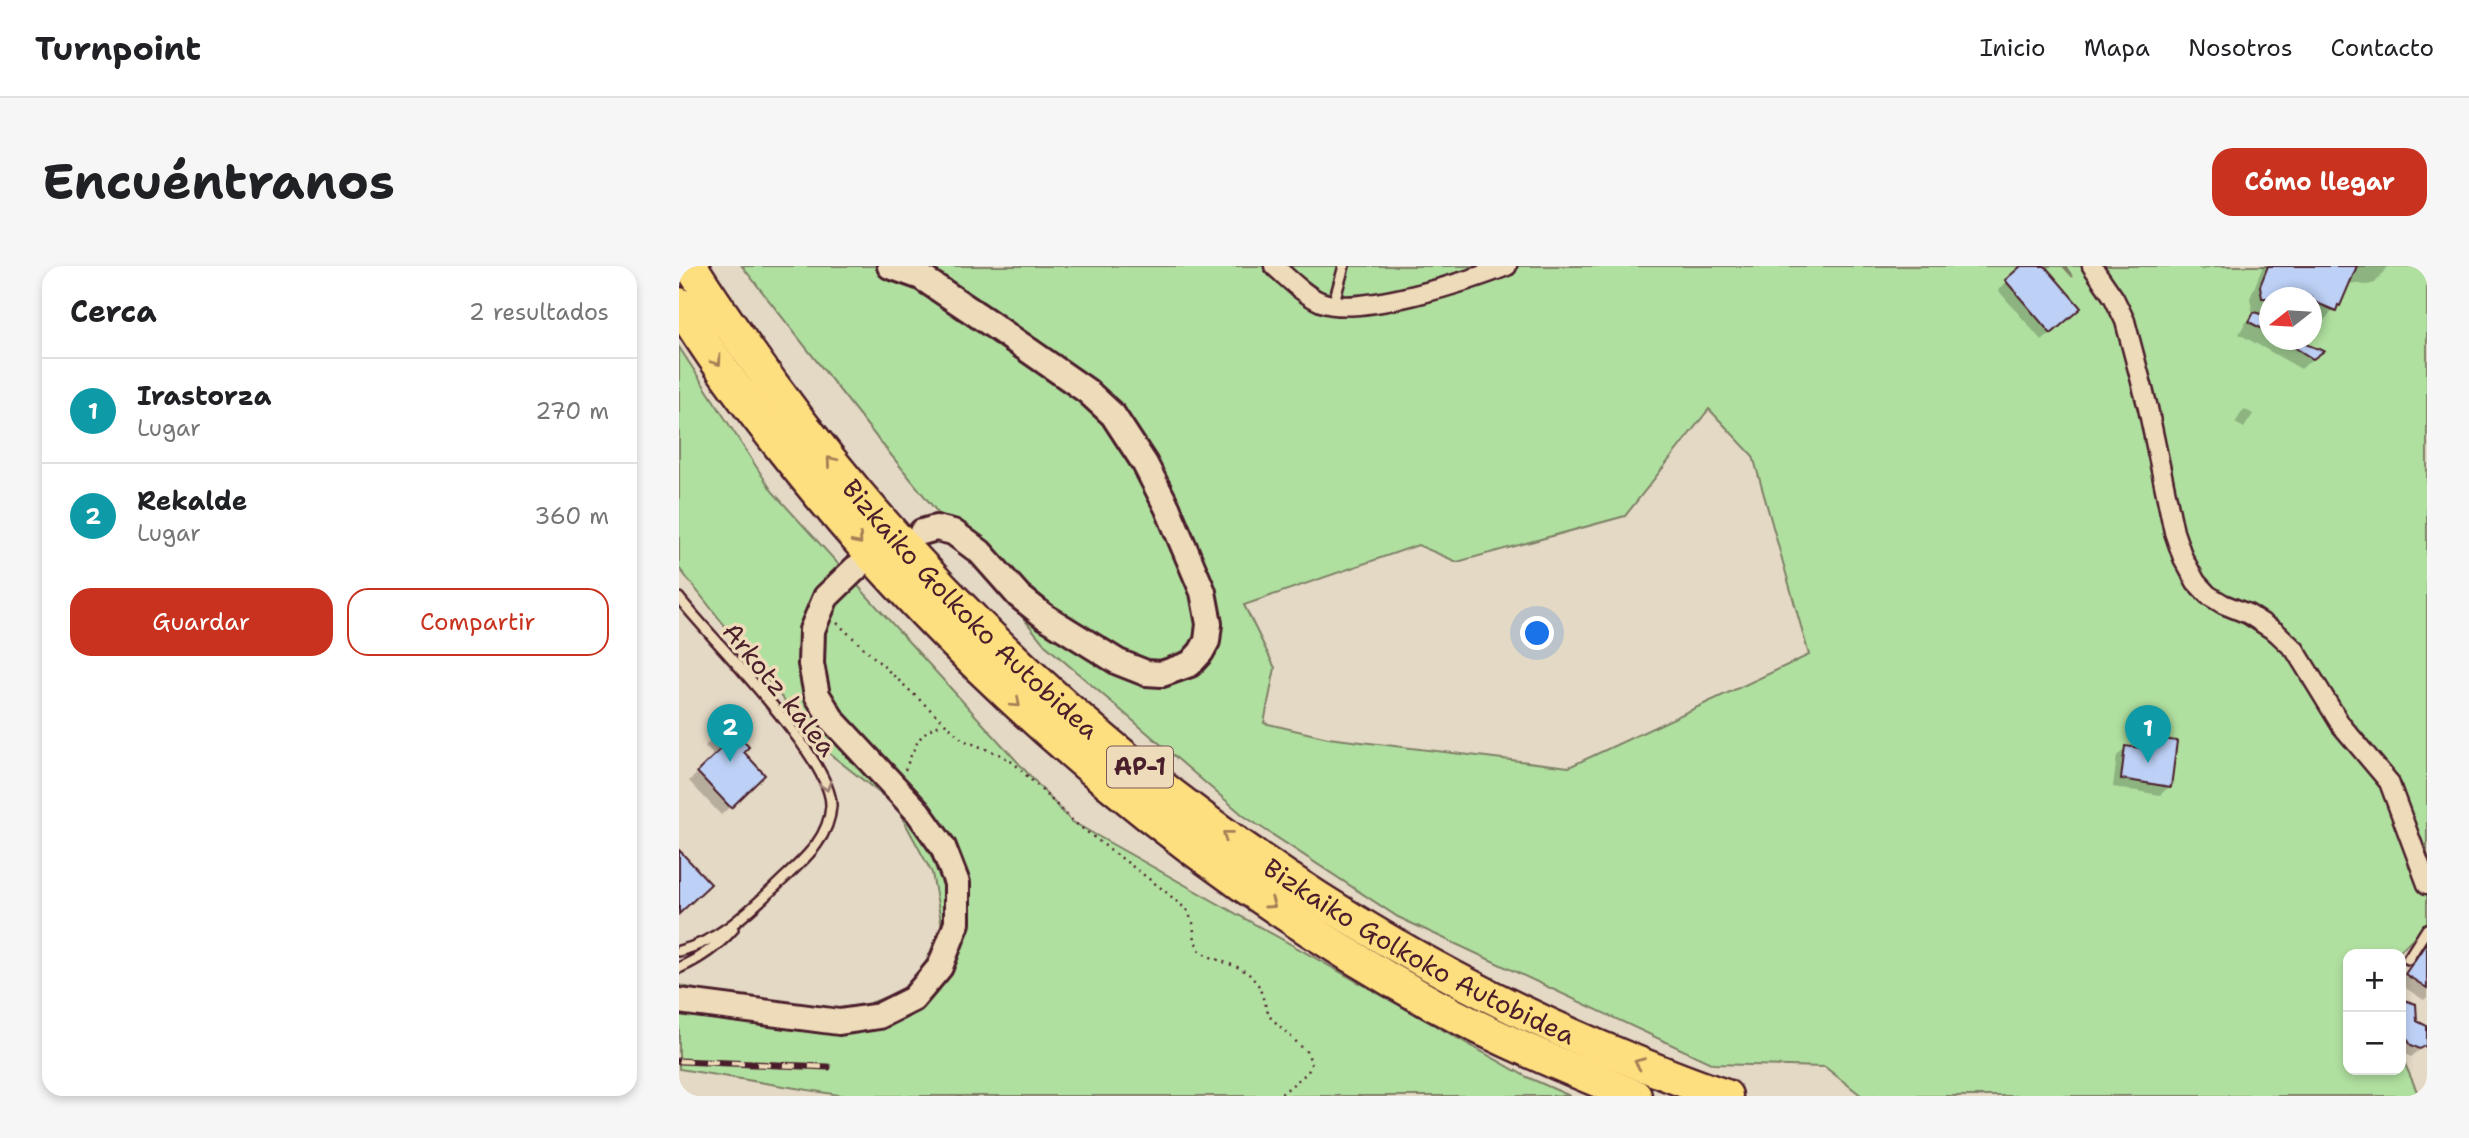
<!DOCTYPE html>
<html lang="es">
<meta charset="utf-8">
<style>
:root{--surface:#fff;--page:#f6f6f6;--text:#202124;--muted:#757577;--line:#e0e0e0;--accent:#c8321e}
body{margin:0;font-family:"Shantell Sans",sans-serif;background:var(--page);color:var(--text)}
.controls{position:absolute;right:21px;bottom:21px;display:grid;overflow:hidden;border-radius:14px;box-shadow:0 4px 10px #0003}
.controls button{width:63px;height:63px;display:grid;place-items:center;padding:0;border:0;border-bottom:2px solid var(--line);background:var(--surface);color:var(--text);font:35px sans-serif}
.compass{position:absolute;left:1580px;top:21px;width:63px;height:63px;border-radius:50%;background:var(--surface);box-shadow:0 4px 10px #0003;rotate:253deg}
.you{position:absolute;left:859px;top:368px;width:24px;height:24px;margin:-18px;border:5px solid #fff;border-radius:50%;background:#1a73e8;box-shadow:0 0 0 10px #1a73e833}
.badge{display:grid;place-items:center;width:46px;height:46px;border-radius:50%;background:var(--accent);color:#fff;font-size:23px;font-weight:700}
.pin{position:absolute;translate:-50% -58px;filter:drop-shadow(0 2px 4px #0008)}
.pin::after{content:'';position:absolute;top:37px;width:24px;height:21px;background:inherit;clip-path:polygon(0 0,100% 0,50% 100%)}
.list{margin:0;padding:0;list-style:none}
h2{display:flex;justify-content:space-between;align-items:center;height:91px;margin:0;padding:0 28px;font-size:30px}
h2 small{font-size:23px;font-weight:400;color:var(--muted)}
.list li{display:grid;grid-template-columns:46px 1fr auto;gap:21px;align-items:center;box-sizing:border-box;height:105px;padding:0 28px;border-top:2px solid var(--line)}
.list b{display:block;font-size:26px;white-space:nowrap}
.list p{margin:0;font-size:23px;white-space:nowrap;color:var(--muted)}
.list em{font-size:23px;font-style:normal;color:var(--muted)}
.actions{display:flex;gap:14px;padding:21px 28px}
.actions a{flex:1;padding:16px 0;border:2px solid var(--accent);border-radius:21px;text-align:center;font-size:24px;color:var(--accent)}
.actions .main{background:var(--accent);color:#fff}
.map{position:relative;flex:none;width:1748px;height:830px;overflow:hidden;border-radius:21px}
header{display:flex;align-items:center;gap:42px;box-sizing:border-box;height:98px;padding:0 35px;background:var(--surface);border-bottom:2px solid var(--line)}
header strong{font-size:33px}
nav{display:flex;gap:38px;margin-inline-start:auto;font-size:24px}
.intro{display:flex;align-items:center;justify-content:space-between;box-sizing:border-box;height:168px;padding:0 42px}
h1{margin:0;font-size:49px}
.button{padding:18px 32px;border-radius:21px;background:var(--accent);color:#fff;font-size:24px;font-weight:700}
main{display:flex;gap:42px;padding:0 42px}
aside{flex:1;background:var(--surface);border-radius:21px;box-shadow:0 4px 10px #0003}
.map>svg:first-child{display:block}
.green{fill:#b0e0a0;stroke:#7d8066;stroke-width:2;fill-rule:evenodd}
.shadow{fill:#0003}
.building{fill:#bdd1f6;stroke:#4a1f2b;stroke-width:2}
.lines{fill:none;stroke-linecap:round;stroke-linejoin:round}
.lane-casing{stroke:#4a1f2b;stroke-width:14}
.street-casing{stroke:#4a1f2b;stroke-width:23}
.secondary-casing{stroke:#4a1f2b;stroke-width:30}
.highway-casing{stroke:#4a1f2b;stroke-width:37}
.path{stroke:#4a1f2b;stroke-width:2.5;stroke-dasharray:2 5;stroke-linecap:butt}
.lane{stroke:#eedbb9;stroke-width:9}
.street{stroke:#eedbb9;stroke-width:18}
.secondary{stroke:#eedbb9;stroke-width:24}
.highway{stroke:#fedf80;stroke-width:32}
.rail-casing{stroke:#4a1f2b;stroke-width:7}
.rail{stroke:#eedbb9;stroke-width:4.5;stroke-dasharray:13;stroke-linecap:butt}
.oneway{stroke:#a47f56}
.oneway2{stroke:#9c7d72}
.labels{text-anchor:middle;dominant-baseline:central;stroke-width:7;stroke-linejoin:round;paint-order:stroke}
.shield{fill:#eedbb9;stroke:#7b5756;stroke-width:2}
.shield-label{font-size:24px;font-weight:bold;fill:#4a1f2b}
.street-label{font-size:26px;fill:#4a1f2b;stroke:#eedbb9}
</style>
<header>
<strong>Turnpoint</strong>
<nav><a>Inicio</a><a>Mapa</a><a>Nosotros</a><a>Contacto</a></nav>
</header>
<div class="intro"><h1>Encuéntranos</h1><a class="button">Cómo llegar</a></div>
<main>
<aside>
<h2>Cerca<small>2 resultados</small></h2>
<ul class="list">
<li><span class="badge" style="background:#0f9aa8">1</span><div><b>Irastorza</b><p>Lugar</p></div><em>270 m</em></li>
<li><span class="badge" style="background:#0f9aa8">2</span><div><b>Rekalde</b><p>Lugar</p></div><em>360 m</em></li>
</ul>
<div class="actions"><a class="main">Guardar</a><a>Compartir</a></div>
</aside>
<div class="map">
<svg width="1748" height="830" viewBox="0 0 1748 830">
<rect width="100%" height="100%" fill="#e4d9c5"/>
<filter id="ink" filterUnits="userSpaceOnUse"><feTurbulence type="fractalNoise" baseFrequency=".0143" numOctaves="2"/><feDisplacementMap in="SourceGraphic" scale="14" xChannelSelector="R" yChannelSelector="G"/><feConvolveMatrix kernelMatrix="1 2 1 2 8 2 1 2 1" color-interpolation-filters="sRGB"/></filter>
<g filter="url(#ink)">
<path class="green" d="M 63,0 L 1384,0 L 1394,11 L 1386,0 L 1748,0 L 1748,658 L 1718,688 L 1669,688 L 1669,804 L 1722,804 L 1722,789 L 1740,830 L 1183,830 L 1146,801 L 1034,798 L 719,651 L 565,550 L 366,379 L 195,168 ZM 1590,32 L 1632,32 L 1632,74 L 1590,74 ZM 1030,143 L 1074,190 L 1130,389 L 890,501 L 649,472 L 585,457 L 596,402 L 565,339 L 739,279 L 778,296 L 946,250 Z
M 0,81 L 93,225 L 392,555 L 848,811 L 891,830 L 166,830 L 0,803 L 0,719 L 43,730 L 164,748 L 237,719 L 263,660 L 253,607 L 217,540 L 142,481 L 0,302 Z"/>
<path class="shadow" d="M 1345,0 L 1364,0 L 1391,50 L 1363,75 L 1319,24 Z
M 1515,0 L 1534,0 L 1524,5 Z
M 1584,0 L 1709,0 L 1696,17 L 1688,19 L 1669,17 L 1660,39 L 1644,55 L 1632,50 L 1632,32 L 1590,32 L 1590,74 L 1614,74 L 1642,85 L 1622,103 L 1560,68 L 1565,59 L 1574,49 L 1571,32 Z
M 1565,143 L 1574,148 L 1565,162 L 1556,157 Z
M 47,459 L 62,486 L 84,509 L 42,549 L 10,515 L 36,491 L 26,480 Z
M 1464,472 L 1490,521 L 1481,529 L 1434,521 L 1438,490 L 1447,482 L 1455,483 Z
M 1744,684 L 1748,687 L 1748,731 L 1745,734 L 1722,719 L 1722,713 Z
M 1724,736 L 1736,757 L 1748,762 L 1748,778 L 1732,791 L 1722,785 L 1722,737 Z"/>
<path class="building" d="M 1342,0 L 1366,0 L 1402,42 L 1372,68 L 1326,14 Z
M 1589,0 L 1678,0 L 1661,40 L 1659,39 L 1657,45 L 1633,35 L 1633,32 L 1583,32 L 1581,20 Z
M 1575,46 L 1591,51 L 1591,67 L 1570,56 Z
M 1608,74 L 1616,74 L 1645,85 L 1634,93 L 1607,76 Z
M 47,456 L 70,481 L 65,486 L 86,509 L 52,542 L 18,506 L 44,481 L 33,470 Z
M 1463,470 L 1498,475 L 1492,521 L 1442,513 L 1446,480 L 1462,482 Z
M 0,584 L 32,618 L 0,648 Z
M 1748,676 L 1748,722 L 1726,708 Z
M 1722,733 L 1737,738 L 1738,755 L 1748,760 L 1748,779 L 1741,783 L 1732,779 L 1722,764 Z"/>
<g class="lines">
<g class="lane-casing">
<path id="lane" d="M 654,39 L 665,0
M 0,332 C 33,374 154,493 152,540 C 150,574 123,595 100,617 C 70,645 41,675 0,685
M 1729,693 L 1748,663
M 0,702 C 22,692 38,681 54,663"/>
</g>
<g class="street-casing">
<path id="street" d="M 595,0 C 609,12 625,29 642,36 C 678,51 792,15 828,0
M 1413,0 L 1435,32 L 1446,55 L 1469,142 L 1495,266 L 1504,292 L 1517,316 L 1529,329 L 1544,338 L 1569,348 L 1597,366 L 1616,384 L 1662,459 L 1710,516 L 1748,618"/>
</g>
<g class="secondary-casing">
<path id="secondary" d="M 211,0 L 242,11 L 309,56 L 408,125 L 434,149 L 466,198 L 488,241 L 524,326 L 530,358 L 528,375 L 522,386 L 511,398 L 483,408 L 467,407 L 439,396 L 365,350 L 340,330 L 301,286 L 274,266 L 257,262 L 243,266
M 0,735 L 160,756 L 200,750 L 234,733 L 261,701 L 278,657 L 278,617 L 264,581 L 239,546 L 154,455 L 138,429 L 132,398 L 133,364 L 147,331 L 177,302"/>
</g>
<g class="highway-casing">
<g id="highway">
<path id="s1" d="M 12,0 C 37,41 65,79 93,118 C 302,405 593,641 920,781 C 962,798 1004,816 1047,830"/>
<path d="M 0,38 C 41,105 90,167 139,227 C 310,433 519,608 754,738 C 819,773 888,802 956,830"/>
</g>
</g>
<path class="path" d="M 158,357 L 284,474 L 322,489 L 336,498 L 396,557 L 482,622 L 508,644 L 514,657 L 516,675 L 521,685 L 529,690 L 561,702 L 571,709 L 580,720 L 590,750 L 629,787 L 632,798 L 629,806 L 600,830
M 226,504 C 235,483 240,462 264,459"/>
<use href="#lane" class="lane"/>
<use href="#street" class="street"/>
<use href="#secondary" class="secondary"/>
<use href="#highway" class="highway"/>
<g class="rail-casing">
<path id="rail" d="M 0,795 L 149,801
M 0,830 L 3,830"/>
</g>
<use href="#rail" class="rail"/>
</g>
<defs><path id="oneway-chevron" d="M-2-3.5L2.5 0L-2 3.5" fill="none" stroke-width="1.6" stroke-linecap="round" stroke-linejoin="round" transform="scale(1.75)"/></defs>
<g class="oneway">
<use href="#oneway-chevron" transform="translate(38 95) rotate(54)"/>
<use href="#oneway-chevron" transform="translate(152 195) rotate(-130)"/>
<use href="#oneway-chevron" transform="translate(179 274) rotate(49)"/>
<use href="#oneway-chevron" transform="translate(337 437) rotate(42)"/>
<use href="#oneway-chevron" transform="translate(548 569) rotate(-142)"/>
<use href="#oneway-chevron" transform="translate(592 638) rotate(35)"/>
<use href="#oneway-chevron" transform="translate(960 797) rotate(-158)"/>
</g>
<use class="oneway2" href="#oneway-chevron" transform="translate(147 520) rotate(73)"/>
</g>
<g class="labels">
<rect class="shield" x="428" y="480.5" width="66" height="41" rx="5"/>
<g class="shield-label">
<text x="461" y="501">AP-1</text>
</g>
<g class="street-label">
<text stroke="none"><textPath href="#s1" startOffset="444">Bizkaiko Golkoko Autobidea</textPath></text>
<text transform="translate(101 423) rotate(51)">Arkotz kalea</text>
<text stroke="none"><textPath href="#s1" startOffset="1012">Bizkaiko Golkoko Autobidea</textPath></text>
</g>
</g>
</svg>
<div class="controls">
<button>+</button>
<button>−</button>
</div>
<svg class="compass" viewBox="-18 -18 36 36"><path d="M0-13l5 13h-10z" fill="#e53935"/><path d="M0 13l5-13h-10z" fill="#757577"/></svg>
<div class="you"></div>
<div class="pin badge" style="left:1469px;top:497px;background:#0f9aa8">1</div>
<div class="pin badge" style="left:51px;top:496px;background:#0f9aa8">2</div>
</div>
</main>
